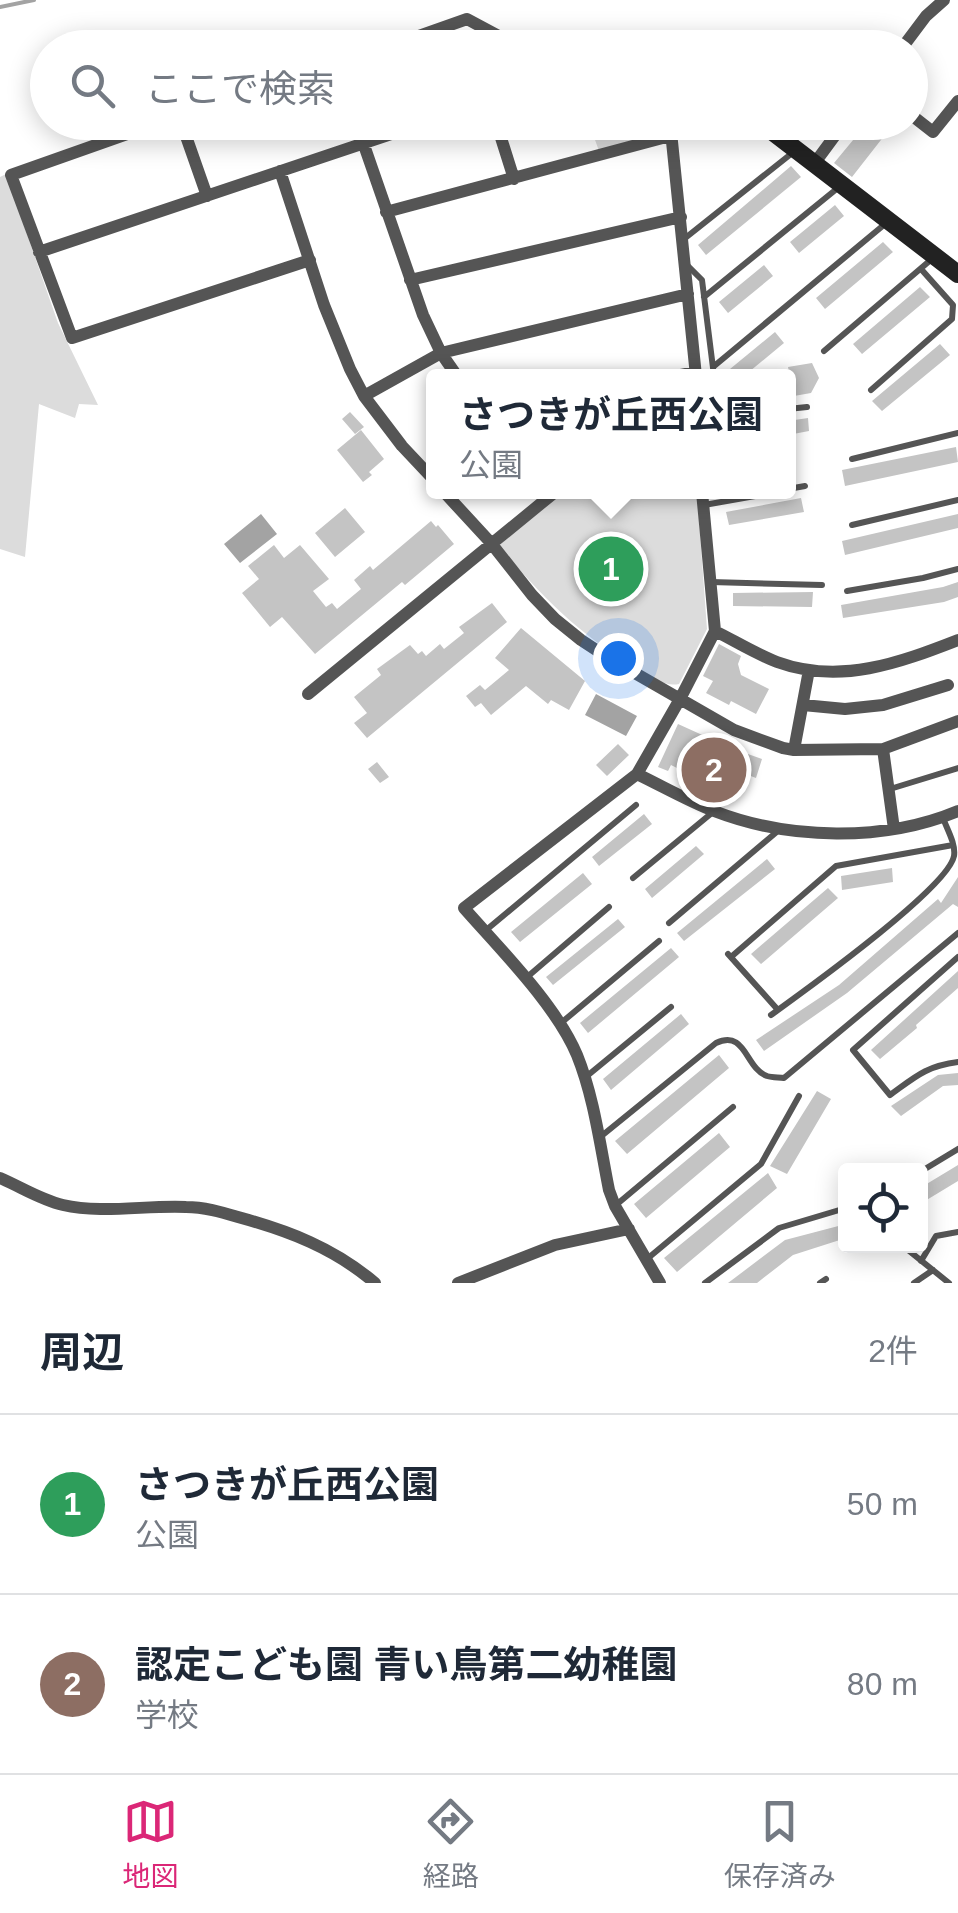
<!DOCTYPE html>
<html lang="ja">
<meta charset="utf-8">
<style>
:root{--surface:#fff;--page:#f2f2f3;--text:#1f2937;--muted:#747a83;--line:#e0e1e3;--accent:#db2777}
body{margin:0;font-family:Arial,"Noto Sans JP",sans-serif;background:var(--page);color:var(--text)}
.controls{position:absolute;right:30px;bottom:30px;display:grid;overflow:hidden;border-radius:10px;box-shadow:0 5px 25px #0003}
.controls button{width:90px;height:90px;display:grid;place-items:center;padding:0;border:0;border-bottom:2px solid var(--line);background:var(--surface);color:var(--text);font:50px sans-serif}
.you{position:absolute;left:618px;top:658px;width:35px;height:35px;margin:-25px;border:8px solid #fff;border-radius:50%;background:#1a73e8;box-shadow:0 0 0 15px #1a73e833}
.badge{display:grid;place-items:center;width:65px;height:65px;border-radius:50%;background:var(--accent);color:#fff;font-size:32px;font-weight:700}
.pin{position:absolute;translate:-50% -50%;border:5px solid #fff;box-shadow:0 2px 10px #0006}
.popup{position:absolute;left:426px;top:369px;width:370px;height:130px;box-sizing:border-box;display:grid;place-content:center;border-radius:10px;background:var(--surface);filter:drop-shadow(0 2px 8px #0005);font-size:32px;white-space:nowrap;color:var(--muted)}
.popup b{font-size:38px;color:var(--text)}
.popup::after{content:'';position:absolute;left:50%;top:100%;margin-left:-20px;border:20px solid transparent;border-top-color:var(--surface)}
.list{margin:0;padding:0;list-style:none}
h2{display:flex;justify-content:space-between;align-items:center;height:130px;margin:0;padding:0 40px;font-size:42px}
h2 small{font-size:32px;font-weight:400;color:var(--muted)}
.list li{display:grid;grid-template-columns:65px 1fr auto;gap:30px;align-items:center;box-sizing:border-box;height:180px;padding:0 40px;border-top:2px solid var(--line)}
.list b{display:block;font-size:38px;white-space:nowrap}
.list p{margin:0;font-size:32px;white-space:nowrap;color:var(--muted)}
.list em{font-size:32px;font-style:normal;color:var(--muted)}
.icon{flex:none;width:55px;height:55px;fill:none;stroke:currentColor;stroke-width:2;stroke-linecap:round;stroke-linejoin:round}
.map{position:relative;flex:none;width:958px;height:1283px;overflow:hidden}
.search{position:absolute;background:var(--surface);box-shadow:0 5px 25px #0003;left:30px;right:30px;top:30px;height:110px;display:flex;align-items:center;gap:25px;box-sizing:border-box;padding:0 35px;border-radius:55px;color:var(--muted);font-size:38px}
.sheet{height:490px;background:var(--surface)}
nav{display:flex;justify-content:space-around;align-items:center;box-sizing:border-box;height:140px;border-top:2px solid var(--line);background:var(--surface);font-size:28px;color:var(--muted)}
nav a{display:grid;justify-items:center;gap:5px}
nav .on{color:var(--accent)}
.map>svg:first-child{display:block}
.green{fill:#dcdcdc}
.water{fill:#a3a3a3}
.lines{fill:none;stroke-linecap:round;stroke-linejoin:round}
.stream{stroke:#a3a3a3;stroke-width:4}
.building{fill:#c4c4c4}
.lane{stroke:#555;stroke-width:6}
.street{stroke:#555;stroke-width:12}
.secondary{stroke:#222;stroke-width:18}
</style>
<div class="map">
<svg width="958" height="1283" viewBox="0 0 958 1283">
<rect width="100%" height="100%" fill="#fff"/>
<path class="green" d="M 589,123 L 622,123 L 647,131 L 650,137 L 599,151 Z
M 6,174 L 58,323 L 98,405 L 79,404 L 75,418 L 39,404 L 25,557 L 0,549 L 0,177 Z
M 595,492 L 697,492 L 707,629 L 679,684 C 665,687 655,678 642,671 C 581,637 544,599 499,546 L 552,497 Z"/>
<path class="water" d="M 261,514 L 277,534 L 240,563 L 224,544 Z
M 596,694 L 637,716 L 626,736 L 585,715 Z"/>
<g class="lines">
<path class="stream" d="M 0,7 L 34,0"/>
</g>
<path class="building" d="M 868,122 L 895,122 L 852,177 L 834,163 Z
M 791,166 L 801,177 L 706,255 L 698,245 Z
M 835,205 L 844,216 L 799,253 L 790,242 Z
M 883,242 L 893,252 L 825,309 L 816,298 Z
M 764,265 L 773,276 L 728,313 L 719,302 Z
M 920,287 L 930,297 L 862,354 L 853,344 Z
M 775,332 L 784,343 L 744,376 L 736,376 L 730,369 Z
M 940,344 L 950,355 L 882,411 L 872,401 Z
M 812,363 L 819,378 L 811,393 L 794,396 L 788,367 Z
M 350,412 L 364,427 L 355,434 L 342,419 Z
M 808,418 L 809,431 L 788,435 L 788,421 Z
M 361,430 L 384,459 L 369,472 L 372,475 L 363,482 L 337,450 Z
M 956,447 L 958,462 L 845,486 L 842,470 Z
M 801,498 L 804,512 L 729,525 L 726,512 Z
M 345,508 L 365,532 L 335,557 L 315,533 Z
M 958,514 L 958,528 L 845,555 L 842,541 Z
M 431,521 L 436,527 L 438,525 L 454,544 L 405,585 L 402,582 L 315,654 L 282,617 L 270,627 L 242,593 L 259,579 L 248,566 L 274,545 L 284,558 L 300,545 L 329,579 L 313,591 L 326,607 L 332,603 L 337,609 L 361,589 L 354,580 L 370,566 L 373,570 Z
M 958,582 L 958,597 L 944,602 L 843,618 L 841,605 L 943,587 Z
M 813,592 L 812,607 L 733,606 L 733,593 Z
M 492,603 L 507,622 L 367,738 L 354,723 L 367,713 L 354,697 L 381,675 L 377,669 L 410,645 L 418,654 L 422,651 L 426,656 L 440,644 L 444,649 L 464,633 L 459,627 Z
M 521,628 L 585,681 L 569,710 L 551,700 L 548,704 L 526,686 L 491,715 L 481,703 L 475,707 L 466,696 L 480,685 L 485,690 L 509,670 L 495,658 Z
M 719,644 L 741,656 L 738,664 L 741,675 L 769,689 L 756,714 L 731,701 L 729,705 L 706,693 L 713,681 L 703,676 Z
M 678,724 L 731,748 L 762,759 L 756,778 L 706,759 L 704,766 L 682,756 L 677,768 L 671,765 L 668,771 L 658,767 Z
M 618,744 L 629,755 L 607,776 L 596,765 Z
M 377,762 L 389,777 L 380,783 L 368,769 Z
M 644,814 L 652,824 L 599,866 L 592,857 Z
M 696,846 L 704,854 L 652,898 L 645,889 Z
M 767,859 L 775,869 L 684,941 L 677,933 Z
M 892,868 L 893,882 L 842,890 L 841,876 Z
M 583,873 L 592,884 L 520,942 L 511,932 Z
M 958,877 L 958,907 L 953,904 L 847,993 L 764,1051 L 756,1040 L 839,985 L 938,899 L 941,903 Z
M 828,888 L 838,898 L 761,964 L 751,954 Z
M 618,919 L 625,927 L 553,985 L 546,977 Z
M 671,948 L 679,957 L 588,1033 L 580,1023 Z
M 958,971 L 958,988 L 916,1025 L 917,1028 L 880,1059 L 871,1050 Z
M 681,1014 L 689,1024 L 611,1090 L 603,1079 Z
M 719,1055 L 729,1068 L 627,1154 L 615,1141 Z
M 958,1073 L 958,1085 L 943,1086 L 901,1116 L 891,1106 L 938,1075 Z
M 817,1091 L 831,1099 L 787,1174 L 770,1166 Z
M 719,1133 L 730,1147 L 646,1218 L 634,1204 Z
M 958,1165 L 958,1181 L 920,1204 L 920,1188 Z
M 768,1173 L 777,1188 L 677,1272 L 664,1258 Z
M 846,1224 L 846,1238 L 793,1255 L 757,1283 L 728,1283 L 785,1240 Z"/>
<g class="lines">
<path class="lane" d="M 684,239 L 796,150
M 687,265 L 702,280 L 714,376
M 704,297 L 839,187
M 824,351 L 933,258
M 713,367 L 885,224
M 871,390 L 952,319 L 953,305 L 921,269
M 788,409 L 807,407
M 852,459 L 958,433
M 788,489 L 805,486
M 704,505 L 778,492
M 852,525 L 958,500
M 711,582 L 822,585
M 847,591 L 923,578 L 958,569
M 890,789 L 958,768
M 633,878 L 713,812
M 669,923 L 779,830
M 485,931 L 636,805
M 728,954 L 778,1010
M 731,957 L 836,866 L 953,845
M 958,957 L 853,1050 L 890,1095 C 915,1077 926,1066 958,1062
M 526,978 L 609,907
M 771,1015 C 803,992 948,888 954,856 C 956,844 947,829 943,818
M 561,1023 L 659,941
M 587,1076 L 671,1007
M 599,1138 L 716,1043 C 746,1029 745,1068 767,1076 C 773,1078 779,1077 784,1078 L 958,933
M 920,1172 L 958,1149
M 616,1205 L 733,1107
M 903,1246 L 949,1283
M 647,1259 L 761,1164 L 799,1096
M 921,1261 L 936,1236 L 958,1232
M 705,1283 L 779,1228 L 846,1208
M 820,1283 L 826,1279
M 914,1283 L 933,1270"/>
<path class="street" d="M 385,48 L 467,19 L 521,48
M 902,48 L 926,16 L 944,0
M 910,114 L 933,132 L 958,101
M 161,122 L 11,175 L 72,338 L 310,260
M 181,122 L 207,196
M 356,122 L 423,315 L 441,353 L 457,376
M 496,122 L 514,179
M 670,122 L 696,376
M 814,164 L 845,122
M 280,171 L 324,305 L 350,369 L 364,396 L 402,446 L 434,480
M 386,212 L 670,136
M 39,252 L 427,122
M 410,280 L 681,217
M 676,376 L 696,372
M 364,396 L 441,353 L 688,294
M 444,492 L 491,543 L 532,595 L 555,619 L 581,640 L 607,657 L 734,730 L 783,748 L 794,750 L 883,749 L 958,721
M 715,631 C 735,641 756,654 777,662 C 840,685 899,663 958,640
M 308,694 L 555,492
M 803,705 L 845,709 L 883,705 L 948,685
M 883,749 L 894,829
M 794,750 L 809,670
M 637,774 C 662,786 688,801 714,811 C 789,840 884,842 958,811
M 0,1178 C 21,1187 41,1200 63,1205 C 101,1214 147,1205 186,1207 C 204,1207 221,1212 238,1217 C 289,1231 334,1248 375,1283
M 458,1283 L 555,1245 L 629,1229
M 660,1283 L 615,1206 L 609,1190 C 600,1145 594,1097 577,1055 C 556,1005 500,949 464,908 L 637,774 L 680,699 L 715,631 L 702,492"/>
<path class="secondary" d="M 760,122 L 958,274"/>
</g>
</svg>
<div class="controls">
<button><svg class="icon" aria-label="locate" viewBox="0 0 24 24"><circle cx="12" cy="12" r="6"/><path d="M12 2v4M12 18v4M2 12h4M18 12h4"/></svg></button>
</div>
<div class="you"></div>
<div class="pin badge" style="left:611px;top:569px;background:#2e9e5b">1</div>
<div class="popup"><b>さつきが丘西公園</b>公園</div>
<div class="pin badge" style="left:714px;top:770px;background:#8d6e63">2</div>
<div class="search"><svg class="icon" aria-label="search" viewBox="0 0 24 24"><circle cx="10" cy="10" r="6"/><path d="M15 15l6 6"/></svg>ここで検索</div>
</div>
<section class="sheet">
<h2>周辺<small>2件</small></h2>
<ul class="list">
<li><span class="badge" style="background:#2e9e5b">1</span><div><b>さつきが丘西公園</b><p>公園</p></div><em>50 m</em></li>
<li><span class="badge" style="background:#8d6e63">2</span><div><b>認定こども園 青い鳥第二幼稚園</b><p>学校</p></div><em>80 m</em></li>
</ul>
</section>
<nav>
<a class="on"><svg class="icon" aria-label="map" viewBox="0 0 24 24"><path d="M3 6l6-2 6 2 6-2v14l-6 2-6-2-6 2zM9 4v14M15 6v14"/></svg>地図</a>
<a><svg class="icon" aria-label="directions" viewBox="0 0 24 24"><path d="M12 3l9 9-9 9-9-9zM9 14v-3h6M13 9l2 2-2 2"/></svg>経路</a>
<a><svg class="icon" aria-label="saved" viewBox="0 0 24 24"><path d="M7 4h10v16l-5-4-5 4z"/></svg>保存済み</a>
</nav>
